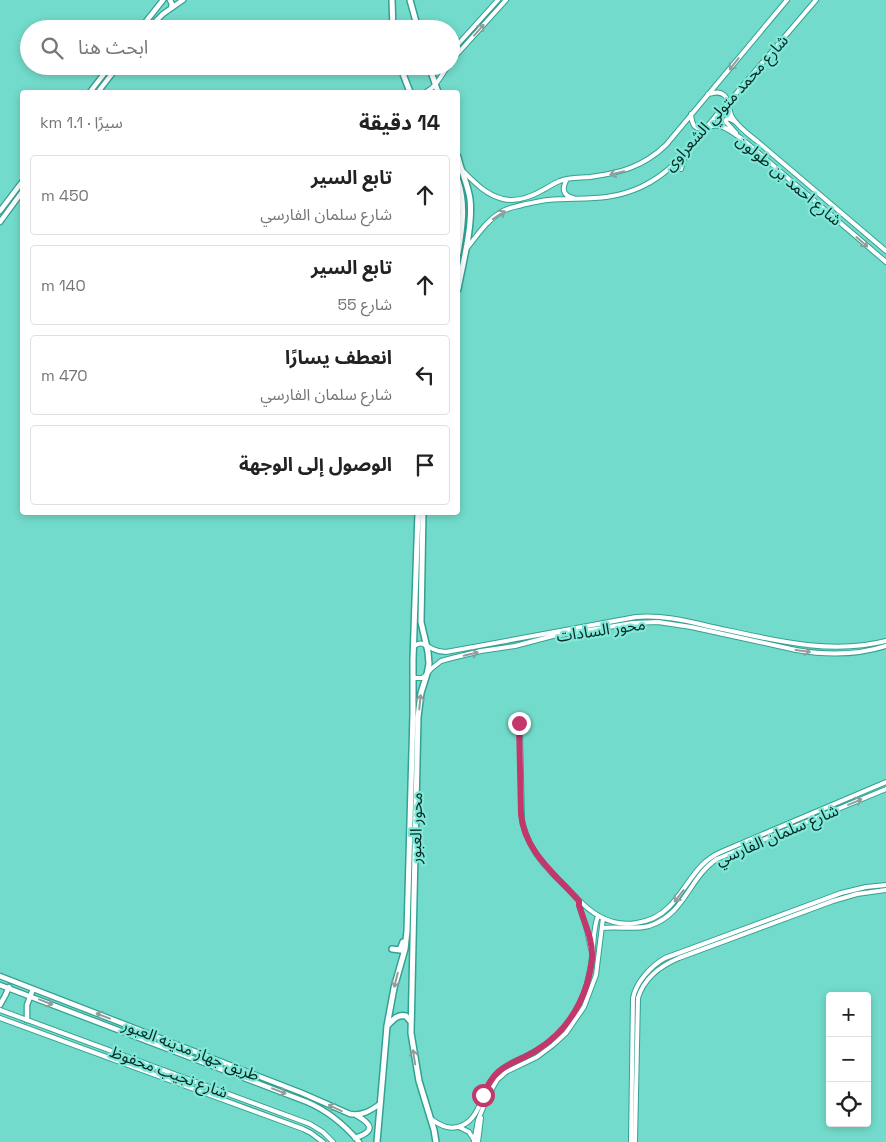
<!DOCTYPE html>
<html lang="ar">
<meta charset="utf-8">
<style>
:root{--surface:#fff;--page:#f2f2f2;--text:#222;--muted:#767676;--line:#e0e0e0}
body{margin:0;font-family:"Space Grotesk","Noto Sans Arabic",sans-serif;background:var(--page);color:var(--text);direction:rtl}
.controls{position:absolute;right:15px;bottom:15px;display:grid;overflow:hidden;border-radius:5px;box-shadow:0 2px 8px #0003}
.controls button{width:45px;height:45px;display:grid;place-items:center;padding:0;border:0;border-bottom:1px solid var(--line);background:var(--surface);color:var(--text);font:25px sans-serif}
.stop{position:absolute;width:15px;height:15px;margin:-11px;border:4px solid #c4376b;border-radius:50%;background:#fff}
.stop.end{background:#c4376b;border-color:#fff;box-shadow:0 1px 5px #0008}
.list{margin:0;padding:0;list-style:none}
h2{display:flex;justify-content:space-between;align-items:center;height:65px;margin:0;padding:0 20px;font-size:21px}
h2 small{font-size:16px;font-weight:400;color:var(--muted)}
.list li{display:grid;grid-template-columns:32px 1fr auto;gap:15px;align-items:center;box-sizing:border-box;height:80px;margin:0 10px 10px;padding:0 10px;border:1px solid var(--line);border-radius:5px}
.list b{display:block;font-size:19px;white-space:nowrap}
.list p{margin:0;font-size:16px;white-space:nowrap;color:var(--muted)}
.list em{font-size:16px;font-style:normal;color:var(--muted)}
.icon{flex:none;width:28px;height:28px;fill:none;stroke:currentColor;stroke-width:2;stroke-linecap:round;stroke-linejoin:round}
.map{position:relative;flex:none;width:886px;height:1142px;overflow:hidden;direction:ltr}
.search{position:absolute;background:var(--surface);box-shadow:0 2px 8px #0003;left:20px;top:20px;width:440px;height:55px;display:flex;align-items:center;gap:12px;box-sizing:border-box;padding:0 18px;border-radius:28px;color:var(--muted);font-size:19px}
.panel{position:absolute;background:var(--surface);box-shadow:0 2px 8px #0003;left:20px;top:90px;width:440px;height:425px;border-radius:5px;direction:rtl}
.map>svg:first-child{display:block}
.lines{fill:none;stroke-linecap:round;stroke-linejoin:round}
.tertiary-casing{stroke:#32a193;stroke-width:6}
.secondary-casing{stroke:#32a193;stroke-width:7}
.trunk-casing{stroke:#32a193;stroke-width:8}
.tertiary{stroke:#fff;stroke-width:4}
.secondary{stroke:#fff;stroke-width:4.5}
.trunk{stroke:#fff;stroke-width:5}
.oneway{stroke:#8e9e9c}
.route{stroke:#c4376b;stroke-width:6}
.labels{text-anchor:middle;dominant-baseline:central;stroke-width:4.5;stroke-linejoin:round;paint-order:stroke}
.street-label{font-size:16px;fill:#052823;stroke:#80e8d8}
</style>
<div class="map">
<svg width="886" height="1142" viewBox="0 0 886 1142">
<rect width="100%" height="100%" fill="#73dbcb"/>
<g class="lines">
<g class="tertiary-casing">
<path id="tertiary" d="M 451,52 L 498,0
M 451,61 L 506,0
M 404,76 L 407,66
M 426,92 C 436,87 441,76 448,66
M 708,94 C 714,93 719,91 724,95 C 730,100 728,110 732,117 C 738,127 749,135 758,142 L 886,251
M 691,114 C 693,139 706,123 720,126 C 728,128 734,134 741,138 L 886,262
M 734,121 L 728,118 L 726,120 L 726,122 L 736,133
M 681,169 L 685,154
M 463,171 C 474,182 486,195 503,199 C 516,202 531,197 543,190 C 549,187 554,183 560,181 C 569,177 580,178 590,177 C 620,173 643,167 666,145 L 787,0
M 567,179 C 562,188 562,195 573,198
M 467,248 C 477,236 486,221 501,212 C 507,208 515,207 522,205 C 531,203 539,201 548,200 C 582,197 609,202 641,187 C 669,174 687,152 705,129 C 713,120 719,111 728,103 L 816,0
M 413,647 C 422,640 424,645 433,649 C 437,651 441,652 446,652 L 636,617 C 661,615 684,620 708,626 C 766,638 827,656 886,641
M 413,677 L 416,678 L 422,678 L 425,676 L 431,669 L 441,661 L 452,658 L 481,651 L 515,646 L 553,636 L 633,623 L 658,622 L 691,627 L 796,650 C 825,655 858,655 886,646
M 517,716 L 519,723 L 520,733 L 522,820 C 526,839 537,858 551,872 C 557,879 564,884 570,891 C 579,900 587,910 599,916 C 621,929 651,925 669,907 C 682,894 690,877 702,865 C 708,859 714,855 721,852 L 886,782
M 579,901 L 579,905 L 587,930 L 591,949
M 602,928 C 618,926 634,930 649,926 C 685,915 689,877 717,859 L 886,789
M 0,1010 L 310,1124 L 323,1132 L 333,1142
M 0,1018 L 303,1129 L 311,1133 L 323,1142
M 431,1119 C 441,1126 451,1131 463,1125 C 482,1116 482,1087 498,1072 C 507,1064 518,1060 528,1055 C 549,1044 569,1027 579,1005 C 586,991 590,973 592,957 C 594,943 593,929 598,916
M 459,1127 L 469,1132 L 474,1140
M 474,1142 L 478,1120 L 488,1096 L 497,1080 L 506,1072 L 537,1057 L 553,1045 L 566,1033 L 584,1007 L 596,975 L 603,918
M 478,1142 L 481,1118
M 631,1142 L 633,998 C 636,982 651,966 665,958 L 841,893 L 866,887 L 886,885
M 635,1142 L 638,998 C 644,978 660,966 679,958 L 833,901 L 857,894 L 886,890"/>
</g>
<g class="secondary-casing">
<path id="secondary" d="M 170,0 L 172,4 L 171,8
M 140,29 L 163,0
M 148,29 L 163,14 L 183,0
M 90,92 L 110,66
M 98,92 L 118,66
M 0,211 L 22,182
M 0,222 L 22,192
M 0,976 L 302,1093 L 350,1114 C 362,1116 370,1111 380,1104
M 0,985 L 307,1102 C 328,1111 344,1124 359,1142
M 0,1005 L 5,996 L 9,987
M 27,1020 L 27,1005 L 33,989
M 355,1138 C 376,1131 372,1124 356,1115"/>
</g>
<g class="trunk-casing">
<path id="trunk" d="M 392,0 L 393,29
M 410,0 L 418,29
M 400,66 L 410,92
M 429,66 L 438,92
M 458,157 C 461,171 468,185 470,199 C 473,226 463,262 458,289
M 458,181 C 466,205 462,229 458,253
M 423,512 L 421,622 L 428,652 L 429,664 L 427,674 L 421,693 L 418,717 L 411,1033 L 419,1081 L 434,1130 L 436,1142
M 392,949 L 400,950 L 403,942
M 387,1026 C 393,1020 397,1014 406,1016 L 411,1022
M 377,1142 L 387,1026 L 394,988 L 405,949 L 407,931 L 413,714 L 413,660 L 418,512"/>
</g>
<use href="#tertiary" class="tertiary"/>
<use href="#secondary" class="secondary"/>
<use href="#trunk" class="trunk"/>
</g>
<defs><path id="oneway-shaft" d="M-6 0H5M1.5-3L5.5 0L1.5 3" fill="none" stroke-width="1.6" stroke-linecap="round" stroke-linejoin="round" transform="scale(1.25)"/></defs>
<g class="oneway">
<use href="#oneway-shaft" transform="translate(479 30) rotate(-48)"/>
<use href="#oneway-shaft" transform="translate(734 64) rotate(128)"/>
<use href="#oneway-shaft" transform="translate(617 173) rotate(166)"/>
<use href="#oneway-shaft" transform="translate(499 215) rotate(-34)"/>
<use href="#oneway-shaft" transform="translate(862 242) rotate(41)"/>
<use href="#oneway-shaft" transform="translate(803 651) rotate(7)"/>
<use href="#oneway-shaft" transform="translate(471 654) rotate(-13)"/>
<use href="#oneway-shaft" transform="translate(420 702) rotate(-84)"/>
<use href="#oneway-shaft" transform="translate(855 802) rotate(-23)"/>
<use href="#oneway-shaft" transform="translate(679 896) rotate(128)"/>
<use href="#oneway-shaft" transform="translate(396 980) rotate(104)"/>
<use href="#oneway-shaft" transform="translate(46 1002) rotate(21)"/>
<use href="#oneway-shaft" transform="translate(103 1016) rotate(-159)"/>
<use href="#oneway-shaft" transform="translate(414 1057) rotate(-99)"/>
<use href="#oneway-shaft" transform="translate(279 1091) rotate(21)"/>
<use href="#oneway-shaft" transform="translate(335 1108) rotate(-155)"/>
</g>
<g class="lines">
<path class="route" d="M 483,1095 C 497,1063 511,1066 537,1050 C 563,1034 578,1012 587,984 C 589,975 592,966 592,957 C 593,940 584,922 579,905 L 579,901 C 556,875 524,851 521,814 L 519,723"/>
</g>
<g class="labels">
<g class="street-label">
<text transform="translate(726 103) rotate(-48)">شارع محمد متولي الشعراوى</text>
<text transform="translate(789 180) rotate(40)">شارع احمد بن طولون</text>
<text transform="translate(601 630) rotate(-8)">محور السادات</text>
<text transform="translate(416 828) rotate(-89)">محور العبور</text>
<text transform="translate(777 835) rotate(-23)">شارع سلمان الفارسي</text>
<text transform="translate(191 1050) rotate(21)">طريق جهاز مدينه العبور</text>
<text transform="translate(169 1072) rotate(20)">شارع نجيب محفوظ</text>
</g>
</g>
</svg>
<div class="controls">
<button>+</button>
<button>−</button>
<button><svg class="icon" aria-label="locate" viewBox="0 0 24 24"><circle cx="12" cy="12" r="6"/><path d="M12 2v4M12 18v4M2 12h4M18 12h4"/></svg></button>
</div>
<div class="stop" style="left:483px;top:1095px"></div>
<div class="stop end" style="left:519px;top:723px"></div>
<div class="search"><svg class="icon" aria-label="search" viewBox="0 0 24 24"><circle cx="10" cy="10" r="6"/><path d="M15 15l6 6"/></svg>ابحث هنا</div>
<section class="panel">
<h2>14 دقيقة<small>سيرًا · 1.1 km</small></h2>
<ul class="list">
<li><svg class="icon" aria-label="ahead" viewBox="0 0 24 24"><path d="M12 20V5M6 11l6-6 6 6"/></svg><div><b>تابع السير</b><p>شارع سلمان الفارسي</p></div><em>450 m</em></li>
<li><svg class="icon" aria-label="ahead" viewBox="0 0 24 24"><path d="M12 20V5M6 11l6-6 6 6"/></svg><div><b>تابع السير</b><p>شارع 55</p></div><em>140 m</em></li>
<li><svg class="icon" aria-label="left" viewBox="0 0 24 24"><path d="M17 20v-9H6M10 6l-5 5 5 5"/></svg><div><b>انعطف يسارًا</b><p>شارع سلمان الفارسي</p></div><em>470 m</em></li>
<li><svg class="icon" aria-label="arrive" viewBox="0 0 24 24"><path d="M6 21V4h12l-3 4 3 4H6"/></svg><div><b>الوصول إلى الوجهة</b></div></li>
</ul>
</section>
</div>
